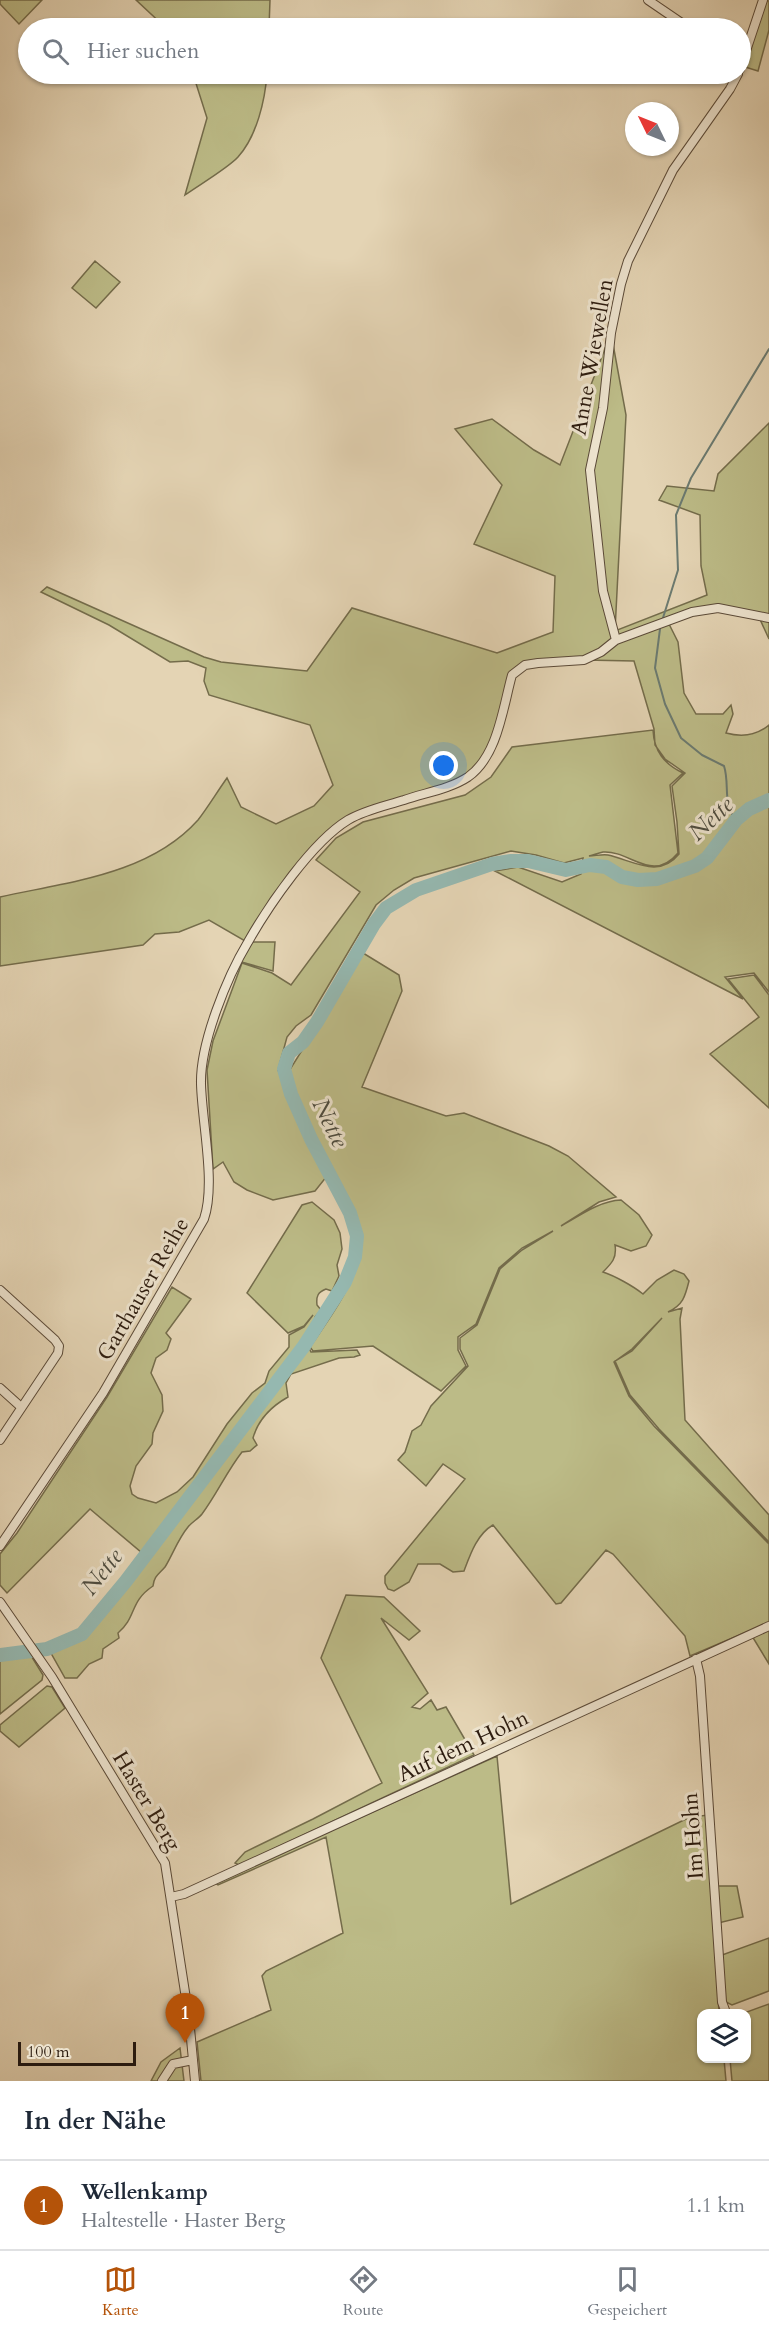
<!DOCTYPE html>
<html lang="de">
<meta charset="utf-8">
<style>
:root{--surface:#fff;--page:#f6f6f7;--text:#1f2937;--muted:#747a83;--line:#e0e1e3;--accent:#b45309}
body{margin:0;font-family:Cardo,serif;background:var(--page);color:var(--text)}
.controls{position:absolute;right:18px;bottom:18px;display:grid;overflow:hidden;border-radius:12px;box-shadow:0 2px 4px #0004}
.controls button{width:54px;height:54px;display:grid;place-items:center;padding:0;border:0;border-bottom:2px solid var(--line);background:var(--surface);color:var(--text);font:30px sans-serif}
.compass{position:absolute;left:625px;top:102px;width:54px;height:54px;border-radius:50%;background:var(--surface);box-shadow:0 2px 4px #0004;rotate:313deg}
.scale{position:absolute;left:18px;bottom:15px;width:118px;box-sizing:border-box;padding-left:6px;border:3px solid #2d1c0f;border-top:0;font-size:16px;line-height:21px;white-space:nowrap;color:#2d1c0f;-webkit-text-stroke:4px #ede3ce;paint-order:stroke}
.you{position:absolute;left:444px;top:766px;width:21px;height:21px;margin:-15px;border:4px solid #fff;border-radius:50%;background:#1a73e8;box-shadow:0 0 0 9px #1a73e833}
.badge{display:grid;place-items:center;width:39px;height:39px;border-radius:50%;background:var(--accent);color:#fff;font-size:20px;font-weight:700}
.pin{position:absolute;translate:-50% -50px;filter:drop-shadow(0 2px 3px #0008)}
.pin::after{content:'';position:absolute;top:32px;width:21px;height:18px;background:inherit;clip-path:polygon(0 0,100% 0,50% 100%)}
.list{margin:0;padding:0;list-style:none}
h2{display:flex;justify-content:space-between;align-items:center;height:78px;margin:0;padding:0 24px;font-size:26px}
h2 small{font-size:20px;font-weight:400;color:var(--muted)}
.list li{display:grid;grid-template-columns:39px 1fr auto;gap:18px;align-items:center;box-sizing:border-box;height:90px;padding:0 24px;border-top:2px solid var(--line)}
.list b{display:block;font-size:22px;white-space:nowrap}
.list p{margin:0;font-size:20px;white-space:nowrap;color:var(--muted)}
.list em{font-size:20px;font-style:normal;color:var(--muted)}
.icon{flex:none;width:33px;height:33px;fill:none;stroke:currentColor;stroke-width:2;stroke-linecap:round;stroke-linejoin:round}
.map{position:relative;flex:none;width:769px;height:2081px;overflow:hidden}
.search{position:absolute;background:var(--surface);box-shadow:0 2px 4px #0004;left:18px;right:18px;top:18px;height:66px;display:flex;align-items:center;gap:15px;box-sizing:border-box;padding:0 21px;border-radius:33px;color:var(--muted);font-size:22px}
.sheet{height:168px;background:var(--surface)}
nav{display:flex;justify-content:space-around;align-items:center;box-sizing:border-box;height:84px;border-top:2px solid var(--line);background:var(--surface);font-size:16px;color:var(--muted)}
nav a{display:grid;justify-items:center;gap:3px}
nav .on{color:var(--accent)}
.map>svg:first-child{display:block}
.green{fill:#bcbb87;stroke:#746c4b;stroke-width:1.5}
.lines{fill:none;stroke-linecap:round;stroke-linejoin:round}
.stream{stroke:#6b7a70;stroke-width:2}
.river{stroke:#95b8b0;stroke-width:14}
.street-casing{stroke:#5b4a38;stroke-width:10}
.street{stroke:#ede3ce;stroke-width:8}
.labels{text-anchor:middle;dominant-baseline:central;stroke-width:6;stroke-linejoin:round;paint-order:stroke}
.street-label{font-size:22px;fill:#2d1c0f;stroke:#ede3ce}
.water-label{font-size:24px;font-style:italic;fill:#4c4b3f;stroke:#ede3ce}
</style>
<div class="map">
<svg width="769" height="2081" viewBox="0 0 769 2081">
<rect width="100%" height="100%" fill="#e4d4b4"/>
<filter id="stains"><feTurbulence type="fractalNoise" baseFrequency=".00333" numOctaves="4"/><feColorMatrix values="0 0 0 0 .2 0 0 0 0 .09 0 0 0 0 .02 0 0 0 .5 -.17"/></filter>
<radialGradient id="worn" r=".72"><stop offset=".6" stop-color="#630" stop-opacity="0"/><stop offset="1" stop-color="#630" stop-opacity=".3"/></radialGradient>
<path class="green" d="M 0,0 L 42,0 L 19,24 L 0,4 Z
M 136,0 L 270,0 L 269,28 L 166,28 Z
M 763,0 L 769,1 L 769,30 L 758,71 L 742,66 Z
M 193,74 L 267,74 C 265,100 257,136 238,157 C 228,168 199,185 185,195 L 207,118 Z
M 95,261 L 120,282 L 96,308 L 72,288 Z
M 611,333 L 626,415 L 615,631 L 707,595 L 701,566 L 700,515 L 659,500 L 667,486 L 714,491 L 718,474 L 769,423 L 769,639 L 758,615 L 718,608 L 668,622 L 678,642 L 684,693 L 696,714 L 723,714 L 731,705 L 733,714 L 726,733 C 741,737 756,736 769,725 L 769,992 L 754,973 L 725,977 L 743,999 L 495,871 L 518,867 L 562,882 L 581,874 L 583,858 L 564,863 L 536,855 L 511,851 L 414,878 L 394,890 L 376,905 L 311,1015 L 296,1026 L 287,1037 L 278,1070 L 308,1142 L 327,1176 L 315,1191 L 273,1200 L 247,1190 L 234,1182 L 223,1162 L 213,1169 L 207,1070 L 213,1041 L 242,963 L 272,973 L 291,985 L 360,892 L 316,860 L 336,838 L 363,822 L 465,795 L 491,777 L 512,747 L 653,730 C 654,751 664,764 683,773 L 670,785 L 678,853 C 652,884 630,850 603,852 C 598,853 593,855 589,856 C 595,856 602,854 608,855 C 634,861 659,879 679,854 L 677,822 L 672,786 L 685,773 L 665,759 L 655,745 L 654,729 L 634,661 L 584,660 L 538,663 L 512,674 L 494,739 L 484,759 L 467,777 L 351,819 L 309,858 L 248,942 L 275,942 L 273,971 L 238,961 L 247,942 L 209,920 L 179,932 L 155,934 L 143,945 L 0,966 L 0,897 C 67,882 149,875 198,820 C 208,807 217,792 227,778 L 241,807 L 276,824 L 314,806 L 333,785 L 310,725 L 209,695 L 204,681 L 206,668 L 188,661 L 170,662 L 109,625 L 41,592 L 47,587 L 204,657 L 221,662 L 307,671 L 352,608 L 497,653 L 553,632 L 555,576 L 474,544 L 502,485 L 455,429 L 492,419 L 534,450 L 560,465 Z
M 363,953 L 399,975 L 402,991 L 362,1087 L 446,1116 L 464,1113 L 549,1146 L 568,1156 L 616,1197 L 599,1202 L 561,1226 C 579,1216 599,1201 621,1200 L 639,1215 L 652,1235 L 646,1246 L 631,1251 L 615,1245 C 617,1258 612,1263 603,1272 C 615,1276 633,1286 643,1294 L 657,1280 L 674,1270 L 684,1274 L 689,1281 C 685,1297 683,1305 668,1312 L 682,1308 L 680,1319 L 685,1420 L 769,1515 L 769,1542 L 659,1429 L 630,1395 L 615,1361 L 632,1351 L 662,1318 L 632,1349 L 614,1362 L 629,1396 L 654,1426 L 769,1544 L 769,1664 L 749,1631 L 690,1656 L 685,1636 L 613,1554 L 606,1550 L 561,1603 L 556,1604 L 493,1525 C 477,1534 470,1555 464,1571 L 453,1572 L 440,1564 L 418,1564 L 409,1582 L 394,1591 L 388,1589 L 385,1583 L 385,1576 L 465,1479 L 443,1464 L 426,1486 L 398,1460 L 405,1452 L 412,1431 L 421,1425 L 431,1406 L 468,1366 L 460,1349 L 460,1338 L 477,1325 L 500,1269 L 522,1250 L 553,1231 L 522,1248 L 499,1268 L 476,1324 L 458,1337 L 458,1350 L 466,1366 L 441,1391 L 373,1346 L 313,1351 L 310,1347 C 330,1317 357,1284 359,1246 C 359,1238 357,1230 356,1222 L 289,1079 L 289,1071 Z
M 754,975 L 769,995 L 769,1108 L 710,1054 L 759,1017 L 728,979 Z
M 312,1202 L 334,1220 L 340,1233 L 342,1249 L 337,1265 L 339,1276 L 332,1291 L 326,1289 C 318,1292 316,1296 317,1305 L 321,1310 L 315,1317 L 315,1325 L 309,1348 L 311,1352 L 357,1350 L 360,1355 L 354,1357 L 339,1358 L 291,1374 L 286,1383 L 288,1397 C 272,1406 258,1420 253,1438 L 257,1445 L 250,1451 L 242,1452 C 227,1471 217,1494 202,1514 C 198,1519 192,1522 188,1527 C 178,1539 173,1554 165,1567 C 159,1574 154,1576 153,1586 C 129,1602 137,1617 118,1633 L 119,1638 L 103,1649 L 102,1658 L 89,1664 L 77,1678 L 65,1678 L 47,1646 L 80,1632 L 122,1581 L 142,1553 L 90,1509 L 7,1593 L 0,1585 L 0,1554 L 17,1533 L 107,1397 L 172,1287 L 191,1299 L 166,1333 L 171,1339 L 167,1350 L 156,1358 L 151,1373 L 162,1395 L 163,1411 L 153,1433 L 152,1444 L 136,1466 L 130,1486 L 132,1494 L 138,1498 L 156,1503 L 177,1492 L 193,1477 L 227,1424 L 252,1393 L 265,1383 L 269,1371 L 289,1347 L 289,1335 L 304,1327 L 313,1315 L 304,1326 L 288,1333 L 247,1293 L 302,1205 Z
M 346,1595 L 384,1597 L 420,1631 L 409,1640 L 381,1618 L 428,1693 L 412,1707 L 420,1709 L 431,1700 L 437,1710 L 446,1707 L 474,1755 L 239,1865 L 235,1863 L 245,1852 L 313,1819 L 382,1783 L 321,1658 Z
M 27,1649 L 43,1675 L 42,1680 L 0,1714 L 0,1653 Z
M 47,1686 L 52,1687 L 65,1708 L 19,1747 L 0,1731 L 0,1725 Z
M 497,1756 L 511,1904 L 688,1818 L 707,1815 L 713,1886 L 737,1886 L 743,1917 L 714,1924 L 719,2013 L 702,2014 L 702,2058 L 724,2059 L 726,2081 L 201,2081 L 197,2042 L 271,2010 L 262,1976 L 266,1971 L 343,1933 L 326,1837 L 218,1885 L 215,1883 Z
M 769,1938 L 769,1991 L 732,2005 L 724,2001 L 722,1955 Z
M 769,2004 L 769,2081 L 732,2081 L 730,2059 L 746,2058 L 746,2014 L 744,2013 Z
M 180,2048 L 184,2081 L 151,2081 L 161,2062 Z"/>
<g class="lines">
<path class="stream" d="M 662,621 L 678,570 L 676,515 L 691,478 L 769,349
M 660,629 L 655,668 L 665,704 L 681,738 L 702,755 L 724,766 C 730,784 722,804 736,820"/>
<path class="river" d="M 0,1655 L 47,1649 L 82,1634 L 126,1581 L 304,1346 L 345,1282 L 355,1257 L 357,1236 L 350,1213 L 311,1139 L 291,1094 L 284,1069 L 289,1053 L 303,1042 L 317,1022 L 374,924 L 386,908 L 416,890 L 492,864 L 511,861 L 528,861 L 566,870 L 590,865 L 606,867 L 622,877 L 638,880 L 657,879 L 695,866 L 707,858 L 736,820 L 749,809 L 769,800"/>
<g class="street-casing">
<path id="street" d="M 648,0 L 689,28
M 740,69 L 763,0
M 616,640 L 603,591 L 590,470 L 603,408 L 611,333 L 621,284 L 628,261 L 673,170 L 730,89 L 738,74
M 0,1290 L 55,1340 L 59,1346 L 58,1353 L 0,1440
M 0,1388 L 21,1407
M 0,1546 L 103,1393 L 204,1219 C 216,1184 202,1123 201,1084 C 200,1043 227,977 248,942 C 269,905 312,842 348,820 C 365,810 385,806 404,800 C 424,793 450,789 468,777 C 498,756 503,707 512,675 L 525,665 L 538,663 L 584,660 L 601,652 L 616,640 L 692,612 L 718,608 L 769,618
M 0,1602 L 52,1677 L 165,1863 L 189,2018 L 195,2081
M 696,1659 L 700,1676 L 722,2002 L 725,2010
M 171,1897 L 184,1894 L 769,1626
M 162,2081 L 173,2064 L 193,2060"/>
</g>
<use href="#street" class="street"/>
</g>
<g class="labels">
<g class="street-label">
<text transform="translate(592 357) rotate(-80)">Anne Wiewellen</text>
<text transform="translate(143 1289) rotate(-60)">Garthauser Reihe</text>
<text transform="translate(463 1746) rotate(-25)">Auf dem Hohn</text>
<text transform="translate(147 1801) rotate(59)">Haster Berg</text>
<text transform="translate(693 1836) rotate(-94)">Im Hohn</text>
</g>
<g class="water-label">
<text transform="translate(711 819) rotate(-44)">Nette</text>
<text transform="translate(330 1123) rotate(64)">Nette</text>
<text transform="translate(102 1572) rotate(-52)">Nette</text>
</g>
</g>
<rect width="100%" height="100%" filter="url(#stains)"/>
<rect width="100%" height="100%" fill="url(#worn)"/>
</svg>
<div class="controls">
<button><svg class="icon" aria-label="layers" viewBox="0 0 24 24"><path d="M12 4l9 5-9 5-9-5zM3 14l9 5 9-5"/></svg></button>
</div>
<svg class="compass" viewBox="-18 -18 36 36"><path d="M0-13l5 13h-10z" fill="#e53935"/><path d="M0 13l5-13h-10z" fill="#747a83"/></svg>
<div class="scale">100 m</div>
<div class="you"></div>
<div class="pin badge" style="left:185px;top:2043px">1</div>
<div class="search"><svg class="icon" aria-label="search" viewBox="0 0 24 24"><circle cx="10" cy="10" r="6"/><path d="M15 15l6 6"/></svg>Hier suchen</div>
</div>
<section class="sheet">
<h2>In der Nähe<small></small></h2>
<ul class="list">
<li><span class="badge">1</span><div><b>Wellenkamp</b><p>Haltestelle · Haster Berg</p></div><em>1.1 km</em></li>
</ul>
</section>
<nav>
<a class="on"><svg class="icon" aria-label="map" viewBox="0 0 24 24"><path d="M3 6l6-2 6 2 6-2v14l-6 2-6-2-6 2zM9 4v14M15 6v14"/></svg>Karte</a>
<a><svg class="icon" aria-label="directions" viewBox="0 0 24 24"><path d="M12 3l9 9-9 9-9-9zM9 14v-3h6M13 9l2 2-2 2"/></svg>Route</a>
<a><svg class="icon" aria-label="saved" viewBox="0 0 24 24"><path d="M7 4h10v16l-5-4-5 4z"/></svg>Gespeichert</a>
</nav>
